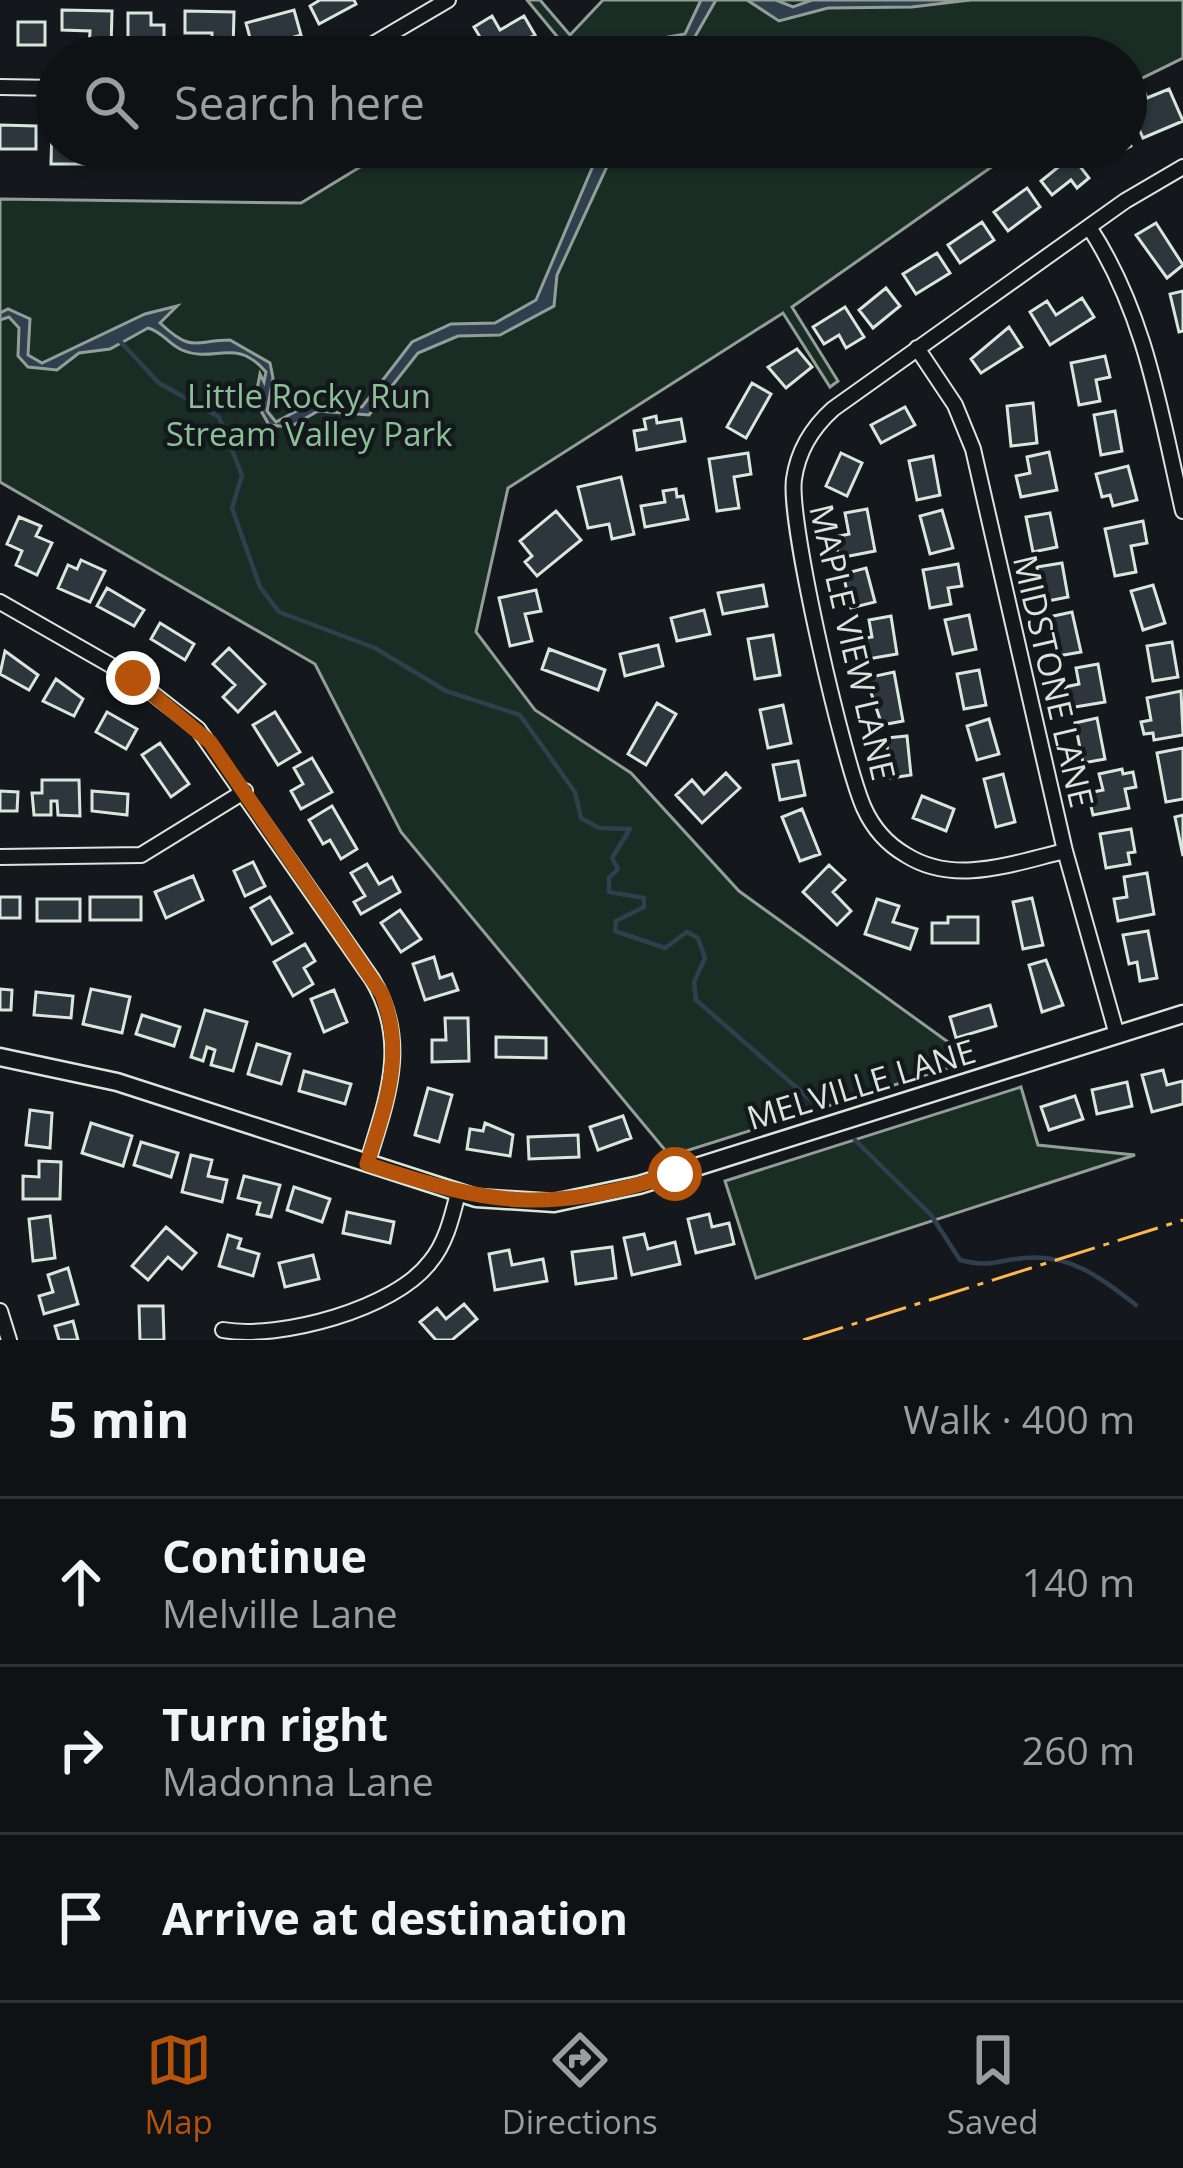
<!DOCTYPE html>
<meta charset="utf-8">
<style>
:root{--surface:#0f1215;--page:#181b1e;--text:#f1f3f6;--muted:#9b9ea0;--line:#2f3234;--accent:#b45309}
body{margin:0;font-family:"Open Sans",sans-serif;background:var(--page);color:var(--text)}
.stop{position:absolute;width:36px;height:36px;margin:-27px;border:9px solid #b45309;border-radius:50%;background:#fff}
.stop.end{background:#b45309;border-color:#fff;box-shadow:0 3px 12px #0008}
.list{margin:0;padding:0;list-style:none}
h2{display:flex;justify-content:space-between;align-items:center;height:156px;margin:0;padding:0 48px;font-size:51px}
h2 small{font-size:39px;font-weight:400;color:var(--muted)}
.list li{display:grid;grid-template-columns:78px 1fr auto;gap:36px;align-items:center;box-sizing:border-box;height:168px;padding:0 48px;border-top:3px solid var(--line)}
.list b{display:block;font-size:45px;white-space:nowrap}
.list p{margin:0;font-size:39px;white-space:nowrap;color:var(--muted)}
.list em{font-size:39px;font-style:normal;color:var(--muted)}
.icon{flex:none;width:66px;height:66px;fill:none;stroke:currentColor;stroke-width:2;stroke-linecap:round;stroke-linejoin:round}
.map{position:relative;flex:none;width:1183px;height:1340px;overflow:hidden}
.search{position:absolute;background:var(--surface);box-shadow:0 3px 9px #0004;left:36px;right:36px;top:36px;height:132px;display:flex;align-items:center;gap:30px;box-sizing:border-box;padding:0 42px;border-radius:66px;color:var(--muted);font-size:45px}
.sheet{height:660px;background:var(--surface)}
nav{display:flex;justify-content:space-around;align-items:center;box-sizing:border-box;height:168px;border-top:3px solid var(--line);background:var(--surface);font-size:33px;color:var(--muted)}
nav a{display:grid;justify-items:center;gap:6px}
nav .on{color:var(--accent)}
.map>svg:first-child{display:block}
.green{fill:#1a2d24;stroke:#939e99;stroke-width:3}
.water{fill:#2f3f4d;stroke:#939e99;stroke-width:3}
.lines{fill:none;stroke-linecap:round;stroke-linejoin:round}
.stream{stroke:#2f3f4d;stroke-width:4.5}
.building{fill:#2c363c;stroke:#d8e6dc;stroke-width:3}
.minor-casing{stroke:#d8e6dc;stroke-width:18}
.tertiary-casing{stroke:#d8e6dc;stroke-width:21}
.minor{stroke:#14181c;stroke-width:14}
.tertiary{stroke:#14181c;stroke-width:16}
.power{stroke:#ffb74d;stroke-width:3;stroke-dasharray:42 9 6 9;stroke-linecap:butt}
.route{stroke:#b45309;stroke-width:15}
.labels{text-anchor:middle;dominant-baseline:central;stroke-width:9;stroke-linejoin:round;paint-order:stroke}
.park-label{font-size:33px;fill:#8ac095;stroke:#14181c}
.street-label{font-size:33px;fill:#d8e6dc;stroke:#14181c}
</style>
<div class="map">
<svg width="1183" height="1340" viewBox="0 0 1183 1340">
<rect width="100%" height="100%" fill="#14181c"/>
<path class="green" d="M 527,0 L 540,0 L 570,35 L 603,0 L 1183,0 L 1183,58 L 1126,86 L 1126,57 L 536,57 L 560,40 Z
M 393,147 L 1020,147 L 792,307 L 838,381 L 830,387 L 783,313 L 508,488 L 476,632 L 535,710 L 631,773 L 739,891 L 973,1060 L 670,1156 L 401,832 L 315,664 L 0,482 L 0,199 L 301,203 Z
M 1021,1087 L 1038,1145 L 1135,1155 L 756,1278 L 725,1181 Z"/>
<path class="water" d="M 701,0 L 716,0 L 689,47 L 619,57 L 636,43 L 685,34 Z
M 747,0 L 776,0 L 793,7 L 812,0 L 970,0 L 912,7 L 828,8 L 779,21 Z
M 601,147 L 616,147 L 557,275 L 554,306 L 500,335 L 458,336 L 418,353 L 369,415 L 318,411 L 290,427 L 269,425 L 255,400 L 260,374 L 264,382 L 266,372 C 236,336 214,364 182,350 C 168,344 163,332 148,328 L 110,349 L 79,353 L 57,370 L 28,367 L 18,356 L 19,328 L 9,317 L 0,320 L 0,313 L 8,309 L 30,319 L 28,355 L 42,363 L 145,314 L 177,306 L 160,323 C 193,354 195,340 230,340 L 270,363 L 273,378 L 267,411 L 276,422 L 313,402 L 362,407 L 412,342 L 451,324 L 495,323 L 536,300 Z"/>
<g class="lines">
<path class="stream" d="M 117,338 L 159,383 L 219,417 L 242,475 L 232,508 L 260,587 L 279,612 L 375,648 L 446,691 L 520,715 L 575,792 L 581,818 L 599,828 L 630,829 L 612,858 L 618,869 L 609,878 L 609,892 L 644,898 L 644,907 L 616,921 L 615,931 L 665,948 L 687,932 L 698,938 L 705,958 L 694,982 L 696,1000 L 820,1108
M 855,1140 L 931,1215 L 960,1260 C 991,1268 996,1260 1025,1258 C 1071,1254 1101,1278 1136,1305"/>
</g>
<path class="building" d="M 320,0 L 354,0 L 356,4 L 319,24 L 310,6 Z
M 62,10 L 112,11 L 111,49 L 89,49 L 90,31 L 62,30 Z
M 294,10 L 301,35 L 253,49 L 246,23 Z
M 185,11 L 234,12 L 233,52 L 212,52 L 212,33 L 185,33 Z
M 128,13 L 151,13 L 151,25 L 164,25 L 164,50 L 128,50 Z
M 492,16 L 500,30 L 524,16 L 535,35 L 492,57 L 474,27 Z
M 18,22 L 45,22 L 45,45 L 18,45 Z
M 456,41 L 466,57 L 431,57 L 431,56 Z
M 1142,86 L 1147,98 L 1169,89 L 1183,121 L 1143,138 L 1126,99 L 1126,93 Z
M 0,125 L 36,126 L 36,149 L 0,149 Z
M 52,125 L 57,125 L 57,147 L 100,147 L 100,164 L 51,164 Z
M 1126,135 L 1131,146 L 1100,162 L 1092,147 L 1126,147 Z
M 113,147 L 162,147 L 162,154 L 113,152 Z
M 182,147 L 216,147 L 215,154 L 181,153 Z
M 236,147 L 280,147 L 281,154 L 236,155 Z
M 1072,156 L 1089,178 L 1077,188 L 1071,180 L 1052,195 L 1041,181 Z
M 1027,188 L 1040,207 L 1008,231 L 994,212 Z
M 982,222 L 994,240 L 960,263 L 948,245 Z
M 1156,223 L 1183,265 L 1167,278 L 1136,235 Z
M 937,253 L 950,273 L 916,294 L 903,274 Z
M 886,288 L 900,306 L 873,328 L 859,310 Z
M 1183,291 L 1183,331 L 1179,332 L 1170,294 Z
M 1082,298 L 1094,317 L 1050,345 L 1030,312 L 1047,301 L 1056,315 Z
M 845,307 L 864,337 L 846,348 L 839,335 L 824,344 L 813,327 Z
M 1009,327 L 1022,347 L 981,373 L 971,359 Z
M 797,349 L 812,367 L 786,388 L 768,367 Z
M 1105,356 L 1110,377 L 1096,380 L 1100,401 L 1079,405 L 1071,363 Z
M 752,383 L 771,394 L 746,438 L 727,427 Z
M 1033,403 L 1037,443 L 1011,446 L 1007,406 Z
M 905,407 L 915,425 L 881,443 L 871,425 Z
M 1115,411 L 1122,451 L 1101,455 L 1094,415 Z
M 656,416 L 657,423 L 681,419 L 685,441 L 637,450 L 634,431 L 646,429 L 644,419 Z
M 1049,452 L 1057,490 L 1021,497 L 1016,476 L 1030,473 L 1027,457 Z
M 748,453 L 751,474 L 734,477 L 739,508 L 717,511 L 709,459 Z
M 841,453 L 862,463 L 847,496 L 826,486 Z
M 933,456 L 940,495 L 917,500 L 909,461 Z
M 1128,466 L 1137,500 L 1113,506 L 1110,495 L 1102,497 L 1096,474 Z
M 621,477 L 634,534 L 612,539 L 609,524 L 588,528 L 578,487 Z
M 676,489 L 677,497 L 683,496 L 688,519 L 645,527 L 641,506 L 665,502 L 663,491 Z
M 867,509 L 875,551 L 839,558 L 835,537 L 849,534 L 845,513 Z
M 942,510 L 953,548 L 930,554 L 920,516 Z
M 556,511 L 581,540 L 537,576 L 525,562 L 532,556 L 520,541 Z
M 1050,513 L 1057,547 L 1033,552 L 1026,517 Z
M 19,517 L 41,526 L 36,536 L 52,543 L 37,575 L 16,565 L 22,551 L 7,544 Z
M 1143,521 L 1147,543 L 1131,546 L 1136,572 L 1115,576 L 1105,529 Z
M 81,560 L 105,571 L 90,602 L 58,588 L 68,565 L 77,569 Z
M 1062,563 L 1068,597 L 1043,602 L 1037,567 Z
M 958,564 L 962,586 L 948,588 L 951,604 L 930,608 L 923,570 Z
M 866,568 L 875,602 L 851,608 L 843,574 Z
M 763,585 L 767,606 L 723,614 L 718,593 Z
M 1153,585 L 1165,623 L 1143,630 L 1131,591 Z
M 107,588 L 144,610 L 134,626 L 97,606 Z
M 536,590 L 541,611 L 525,614 L 532,641 L 510,646 L 499,598 Z
M 704,610 L 710,634 L 677,641 L 671,618 Z
M 1072,612 L 1081,652 L 1058,656 L 1049,617 Z
M 969,615 L 976,649 L 953,654 L 945,620 Z
M 891,616 L 897,654 L 862,660 L 858,639 L 872,637 L 869,620 Z
M 160,623 L 194,644 L 185,660 L 151,639 Z
M 773,635 L 780,675 L 755,679 L 748,639 Z
M 1172,642 L 1178,677 L 1153,681 L 1147,646 Z
M 658,645 L 663,666 L 625,676 L 620,654 Z
M 229,648 L 265,684 L 238,712 L 223,697 L 235,685 L 213,664 Z
M 549,649 L 605,670 L 598,690 L 542,669 Z
M 5,651 L 38,675 L 29,690 L 0,674 Z
M 1098,664 L 1105,702 L 1069,708 L 1065,687 L 1079,684 L 1076,668 Z
M 979,670 L 986,705 L 964,709 L 957,674 Z
M 894,672 L 903,721 L 882,725 L 866,678 Z
M 56,679 L 83,699 L 74,716 L 43,701 Z
M 1181,691 L 1183,735 L 1154,740 L 1153,733 L 1144,734 L 1141,722 L 1151,720 L 1147,698 Z
M 657,703 L 676,714 L 646,765 L 628,754 Z
M 783,705 L 791,743 L 768,748 L 760,710 Z
M 107,712 L 137,729 L 126,749 L 96,732 Z
M 275,712 L 300,752 L 278,765 L 253,725 Z
M 1097,718 L 1105,759 L 1083,763 L 1075,723 Z
M 989,719 L 999,754 L 977,760 L 967,726 Z
M 907,736 L 911,775 L 891,778 L 886,738 Z
M 160,743 L 189,784 L 171,797 L 142,755 Z
M 1183,748 L 1183,799 L 1166,802 L 1157,753 Z
M 312,758 L 332,792 L 301,809 L 291,791 L 303,784 L 294,768 Z
M 798,761 L 805,795 L 780,800 L 773,765 Z
M 1122,769 L 1123,774 L 1133,772 L 1136,787 L 1125,789 L 1129,808 L 1093,815 L 1088,793 L 1103,790 L 1099,774 Z
M 726,773 L 740,788 L 702,823 L 676,795 L 692,780 L 704,794 Z
M 1003,774 L 1015,822 L 996,827 L 984,779 Z
M 42,780 L 79,780 L 80,816 L 58,815 L 57,801 L 51,801 L 51,815 L 34,815 L 32,793 L 42,793 Z
M 0,791 L 18,792 L 17,811 L 0,811 Z
M 92,791 L 128,794 L 127,815 L 92,811 Z
M 922,796 L 954,809 L 946,831 L 913,818 Z
M 332,806 L 357,849 L 341,859 L 330,840 L 323,844 L 309,820 Z
M 802,809 L 820,854 L 800,861 L 782,817 Z
M 1183,815 L 1183,856 L 1175,817 Z
M 1131,829 L 1135,852 L 1128,853 L 1130,864 L 1106,868 L 1100,834 Z
M 253,862 L 265,886 L 245,896 L 234,871 Z
M 367,864 L 379,884 L 392,877 L 400,892 L 361,914 L 354,902 L 365,896 L 351,873 Z
M 829,865 L 845,880 L 833,892 L 851,911 L 837,925 L 803,892 Z
M 1147,873 L 1154,914 L 1118,921 L 1114,899 L 1127,897 L 1124,877 Z
M 193,876 L 203,900 L 166,918 L 155,892 Z
M 0,897 L 20,897 L 20,918 L 0,918 Z
M 90,897 L 141,897 L 141,920 L 90,920 Z
M 270,897 L 292,933 L 272,944 L 251,908 Z
M 1032,898 L 1043,945 L 1023,949 L 1013,902 Z
M 37,899 L 80,899 L 80,921 L 37,921 Z
M 877,899 L 899,906 L 893,922 L 917,929 L 910,949 L 865,934 Z
M 400,910 L 421,939 L 401,952 L 381,923 Z
M 948,917 L 978,917 L 978,943 L 932,943 L 932,923 L 948,923 Z
M 1148,931 L 1157,978 L 1140,981 L 1137,962 L 1129,964 L 1123,935 Z
M 305,944 L 315,961 L 304,968 L 313,984 L 293,996 L 274,962 Z
M 434,957 L 440,978 L 452,974 L 458,990 L 425,1000 L 413,964 Z
M 1046,960 L 1063,1005 L 1042,1012 L 1029,965 Z
M 0,989 L 12,990 L 11,1010 L 0,1010 Z
M 91,989 L 130,997 L 122,1033 L 83,1024 Z
M 334,990 L 347,1022 L 324,1032 L 311,999 Z
M 36,992 L 73,996 L 71,1018 L 34,1015 Z
M 990,1005 L 996,1026 L 956,1038 L 950,1017 Z
M 205,1010 L 247,1022 L 233,1071 L 211,1065 L 215,1050 L 207,1047 L 203,1061 L 191,1057 Z
M 142,1015 L 180,1027 L 174,1046 L 136,1034 Z
M 445,1018 L 468,1018 L 469,1061 L 432,1062 L 432,1040 L 446,1040 Z
M 496,1037 L 546,1038 L 546,1058 L 496,1057 Z
M 257,1044 L 290,1054 L 281,1084 L 248,1074 Z
M 1163,1070 L 1167,1085 L 1183,1081 L 1183,1104 L 1152,1112 L 1142,1075 Z
M 304,1071 L 351,1084 L 345,1104 L 299,1091 Z
M 1127,1082 L 1132,1106 L 1097,1114 L 1092,1090 Z
M 428,1088 L 452,1095 L 439,1142 L 415,1135 Z
M 1075,1096 L 1083,1119 L 1049,1130 L 1041,1107 Z
M 30,1110 L 52,1113 L 50,1148 L 26,1145 Z
M 623,1116 L 631,1138 L 598,1150 L 590,1127 Z
M 91,1123 L 132,1136 L 123,1166 L 82,1153 Z
M 485,1123 L 513,1135 L 510,1156 L 467,1149 L 470,1129 L 483,1131 Z
M 578,1135 L 579,1157 L 529,1159 L 528,1137 Z
M 141,1142 L 178,1153 L 171,1177 L 134,1165 Z
M 191,1155 L 212,1160 L 208,1176 L 227,1180 L 222,1202 L 182,1192 Z
M 39,1161 L 61,1162 L 60,1199 L 23,1199 L 23,1176 L 39,1177 Z
M 244,1176 L 280,1185 L 271,1217 L 257,1214 L 260,1203 L 238,1198 Z
M 294,1187 L 330,1199 L 322,1222 L 287,1210 Z
M 347,1212 L 394,1222 L 390,1243 L 343,1233 Z
M 709,1214 L 712,1227 L 729,1223 L 734,1244 L 696,1253 L 688,1219 Z
M 50,1216 L 55,1258 L 33,1261 L 29,1219 Z
M 166,1227 L 196,1253 L 182,1269 L 168,1257 L 148,1280 L 132,1266 Z
M 644,1234 L 648,1249 L 675,1242 L 680,1264 L 632,1275 L 624,1238 Z
M 228,1235 L 241,1239 L 238,1248 L 259,1254 L 253,1276 L 219,1266 Z
M 612,1247 L 616,1278 L 576,1284 L 572,1252 Z
M 509,1250 L 512,1265 L 543,1259 L 547,1281 L 495,1290 L 489,1254 Z
M 313,1255 L 319,1279 L 285,1287 L 279,1263 Z
M 68,1268 L 78,1304 L 44,1314 L 39,1296 L 53,1292 L 48,1275 Z
M 464,1304 L 477,1319 L 452,1340 L 436,1340 L 420,1322 L 437,1308 L 446,1319 Z
M 139,1306 L 163,1306 L 164,1340 L 140,1340 Z
M 73,1321 L 78,1340 L 59,1340 L 55,1326 Z"/>
<g class="lines">
<g class="minor-casing">
<path id="minor" d="M 351,57 L 448,0
M 0,87 L 57,88
M 1089,227 C 1146,314 1160,411 1183,511
M 917,348 L 955,405 L 973,449 L 1065,851 L 1117,1035
M 0,602 L 133,678 L 198,729 L 372,979 C 410,1042 387,1099 367,1164
M 1065,851 C 1013,863 955,886 906,855 C 887,844 873,828 864,808 C 844,763 788,523 794,479 C 798,451 813,427 833,409 L 1125,201 L 1183,167
M 0,857 L 141,855 L 245,791
M 0,1311 L 9,1340
M 223,1330 C 279,1340 395,1309 430,1262 C 446,1243 452,1217 458,1193"/>
</g>
<g class="tertiary-casing">
<path id="tertiary" d="M 0,1057 L 117,1082 L 476,1198 L 554,1203 L 639,1185 L 1183,1014"/>
</g>
<use href="#minor" class="minor"/>
<use href="#tertiary" class="tertiary"/>
<path class="power" d="M 803,1340 L 1183,1220"/>
</g>
<g class="lines">
<path class="route" d="M 133,678 L 210,742 L 382,994 C 406,1055 385,1105 367,1164 C 494,1206 546,1214 675,1174"/>
</g>
<g class="labels">
<g class="park-label">
<text x="309" y="395">Little Rocky Run<tspan x="309" dy="38">Stream Valley Park</tspan></text>
</g>
<g class="street-label">
<text transform="translate(853 642) rotate(77)">MAPLE VIEW LANE</text>
<text transform="translate(1054 681) rotate(77)">MIDSTONE LANE</text>
<text transform="translate(861 1084) rotate(-17)">MELVILLE LANE</text>
</g>
</g>
</svg>
<div class="stop" style="left:675px;top:1174px"></div>
<div class="stop end" style="left:133px;top:678px"></div>
<div class="search"><svg class="icon" aria-label="search" viewBox="0 0 24 24"><circle cx="10" cy="10" r="6"/><path d="M15 15l6 6"/></svg>Search here</div>
</div>
<section class="sheet">
<h2>5 min<small>Walk · 400 m</small></h2>
<ul class="list">
<li><svg class="icon" aria-label="ahead" viewBox="0 0 24 24"><path d="M12 20V5M6 11l6-6 6 6"/></svg><div><b>Continue</b><p>Melville Lane</p></div><em>140 m</em></li>
<li><svg class="icon" aria-label="right" viewBox="0 0 24 24"><path d="M7 20v-9h11M14 6l5 5-5 5"/></svg><div><b>Turn right</b><p>Madonna Lane</p></div><em>260 m</em></li>
<li><svg class="icon" aria-label="arrive" viewBox="0 0 24 24"><path d="M6 21V4h12l-3 4 3 4H6"/></svg><div><b>Arrive at destination</b></div></li>
</ul>
</section>
<nav>
<a class="on"><svg class="icon" aria-label="map" viewBox="0 0 24 24"><path d="M3 6l6-2 6 2 6-2v14l-6 2-6-2-6 2zM9 4v14M15 6v14"/></svg>Map</a>
<a><svg class="icon" aria-label="directions" viewBox="0 0 24 24"><path d="M12 3l9 9-9 9-9-9zM9 14v-3h6M13 9l2 2-2 2"/></svg>Directions</a>
<a><svg class="icon" aria-label="saved" viewBox="0 0 24 24"><path d="M7 4h10v16l-5-4-5 4z"/></svg>Saved</a>
</nav>
